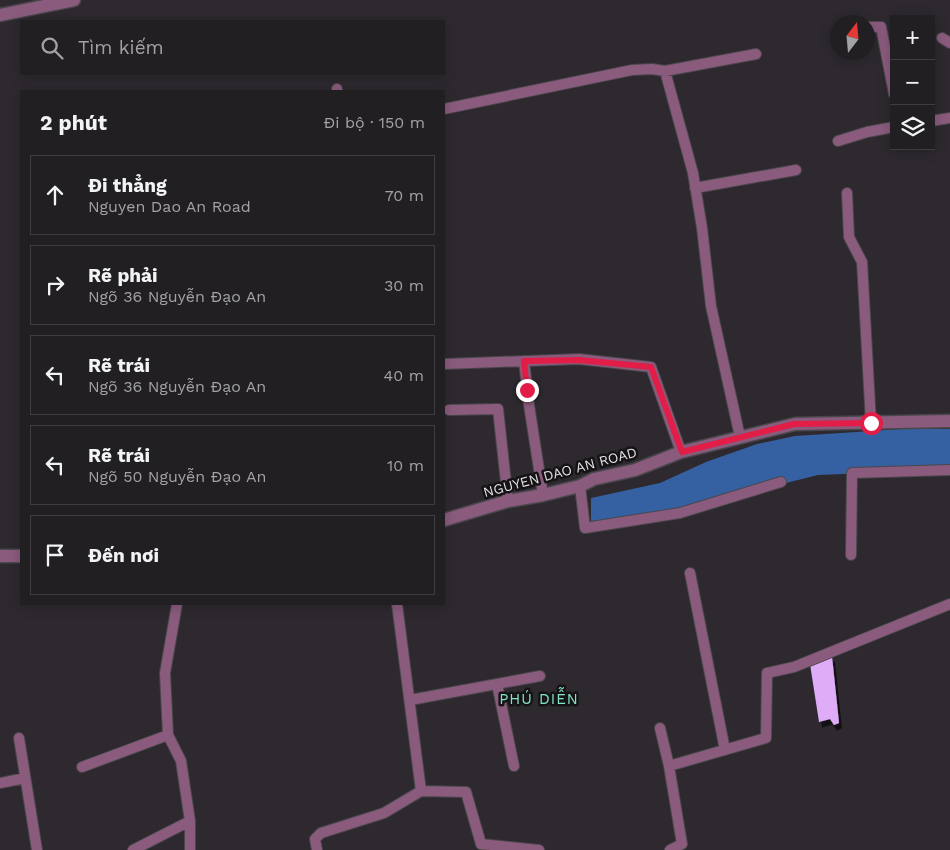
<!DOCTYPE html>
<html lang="vi">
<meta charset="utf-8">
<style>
:root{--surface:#221f23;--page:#2a272b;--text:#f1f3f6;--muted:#a2a2a6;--line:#3f3d41}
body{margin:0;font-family:"Work Sans",sans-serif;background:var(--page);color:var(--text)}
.controls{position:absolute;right:15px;top:15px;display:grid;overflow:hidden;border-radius:0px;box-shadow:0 2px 12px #0003}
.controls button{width:45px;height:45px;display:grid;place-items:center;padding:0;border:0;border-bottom:1px solid var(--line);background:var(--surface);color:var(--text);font:25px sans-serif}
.compass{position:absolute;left:830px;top:15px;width:45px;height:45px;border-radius:50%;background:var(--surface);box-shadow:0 2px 12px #0003;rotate:16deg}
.stop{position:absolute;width:15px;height:15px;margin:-11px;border:4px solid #e11d48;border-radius:50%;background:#fff}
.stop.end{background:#e11d48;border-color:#fff;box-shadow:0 1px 5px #0008}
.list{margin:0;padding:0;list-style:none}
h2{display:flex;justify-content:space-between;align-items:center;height:65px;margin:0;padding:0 20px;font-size:21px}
h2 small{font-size:16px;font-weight:400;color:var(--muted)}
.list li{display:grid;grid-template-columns:32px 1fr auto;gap:15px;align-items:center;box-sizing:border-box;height:80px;margin:0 10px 10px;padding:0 10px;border:1px solid var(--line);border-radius:0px}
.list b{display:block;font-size:19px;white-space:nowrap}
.list p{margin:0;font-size:16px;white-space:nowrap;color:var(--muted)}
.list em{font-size:16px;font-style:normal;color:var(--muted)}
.icon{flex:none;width:28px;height:28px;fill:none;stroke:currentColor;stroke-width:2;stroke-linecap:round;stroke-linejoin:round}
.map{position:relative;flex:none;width:950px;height:850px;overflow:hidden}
.search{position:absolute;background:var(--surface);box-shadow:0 2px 12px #0003;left:20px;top:20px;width:425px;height:55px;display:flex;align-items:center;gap:12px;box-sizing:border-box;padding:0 18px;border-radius:0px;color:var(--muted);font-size:19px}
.panel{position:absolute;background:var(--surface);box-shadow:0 2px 12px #0003;left:20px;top:90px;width:425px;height:515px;border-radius:0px}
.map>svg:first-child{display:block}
.water{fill:#3561a2}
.building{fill:#dfadf7;filter:url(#shadow)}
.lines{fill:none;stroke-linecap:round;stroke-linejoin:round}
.service-casing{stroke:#4a474c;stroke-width:12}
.minor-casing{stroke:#4a474c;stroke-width:15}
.service{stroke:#8a5b7d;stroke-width:10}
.minor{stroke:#8a5b7d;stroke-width:12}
.route{stroke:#e11d48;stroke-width:6}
.labels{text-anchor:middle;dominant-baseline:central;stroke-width:5;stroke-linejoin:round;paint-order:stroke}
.street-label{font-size:14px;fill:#e5e2e6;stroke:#151315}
.neighbourhood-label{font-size:15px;letter-spacing:1px;fill:#83e3c7;stroke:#151315}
</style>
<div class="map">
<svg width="950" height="850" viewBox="0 0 950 850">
<defs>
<filter id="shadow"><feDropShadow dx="3" dy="5.5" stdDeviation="0" flood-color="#0009"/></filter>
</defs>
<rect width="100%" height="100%" fill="#2d292f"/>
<path class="water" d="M 902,429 L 950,429 L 950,470 L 818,475 L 659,515 L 591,521 L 591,498 L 660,483 L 706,462 L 757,444 L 795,436 Z"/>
<path class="building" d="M 832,656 L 839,723 L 834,725 L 830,719 L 819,722 L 810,664 Z"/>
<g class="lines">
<g class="service-casing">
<path id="service" d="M 868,27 L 881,27 L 894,94
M 942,38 L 950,43
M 665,71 L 693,173 L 702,228 L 711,306 L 740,437
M 337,89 L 337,91
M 444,109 L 632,70 L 652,69 L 665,71 L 756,54
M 931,121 L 950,118
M 838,141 L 867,132 L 894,127
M 695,188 L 796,170
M 847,193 L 849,237 L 862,262 L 871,423
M 524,361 L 529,405 L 543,495
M 444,364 L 579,359 L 651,367 L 681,452
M 449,410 L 498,409 L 508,501
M 580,486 L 585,528 L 680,513 L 781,482
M 851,555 L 852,473 L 950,470
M 690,573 L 725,750
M 177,604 L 165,673 L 168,735 L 181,761 L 190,821 L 190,850
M 397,604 L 421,791
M 497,684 L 514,766
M 410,700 L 540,676
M 660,728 L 669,766 L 682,844 L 670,850
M 19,738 L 37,850
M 669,766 L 766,738 L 767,673 L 794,667 L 950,604
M 82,767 L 168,735
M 0,783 L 25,778
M 421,791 L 466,792 L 481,844 L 539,850
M 133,850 L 190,821
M 317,850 L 315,839 L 321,833 L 384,813 L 421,791"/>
</g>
<g class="minor-casing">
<path id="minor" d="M 0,15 L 74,0
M 444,520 L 508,501 L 543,495 L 580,486 L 594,479 L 635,470 L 681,452 L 795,424 L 950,421
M 0,556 L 21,556"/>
</g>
<use href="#service" class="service"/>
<use href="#minor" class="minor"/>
</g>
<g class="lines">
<path class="route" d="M 527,390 L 524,361 L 579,360 L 651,367 L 682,452 L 794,424 L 871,423"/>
</g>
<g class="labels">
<g class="street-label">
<text transform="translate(560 472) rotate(-15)">NGUYEN DAO AN ROAD</text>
</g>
<g class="neighbourhood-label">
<text x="539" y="699">PHÚ DIỄN</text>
</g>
</g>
</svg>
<div class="controls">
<button>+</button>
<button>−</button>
<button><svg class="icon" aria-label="layers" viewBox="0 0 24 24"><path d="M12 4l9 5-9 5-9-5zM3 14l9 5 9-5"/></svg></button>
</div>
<svg class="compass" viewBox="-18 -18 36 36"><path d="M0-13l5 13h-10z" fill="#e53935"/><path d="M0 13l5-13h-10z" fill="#a2a2a6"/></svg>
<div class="stop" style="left:871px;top:423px"></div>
<div class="stop end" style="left:527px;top:390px"></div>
<div class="search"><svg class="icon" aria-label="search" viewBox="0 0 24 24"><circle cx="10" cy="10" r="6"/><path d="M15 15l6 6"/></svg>Tìm kiếm</div>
<section class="panel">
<h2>2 phút<small>Đi bộ · 150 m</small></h2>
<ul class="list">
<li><svg class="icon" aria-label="ahead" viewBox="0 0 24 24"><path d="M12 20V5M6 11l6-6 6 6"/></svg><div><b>Đi thẳng</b><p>Nguyen Dao An Road</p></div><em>70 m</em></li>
<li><svg class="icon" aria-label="right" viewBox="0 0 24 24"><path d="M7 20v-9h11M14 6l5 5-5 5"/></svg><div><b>Rẽ phải</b><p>Ngõ 36 Nguyễn Đạo An</p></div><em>30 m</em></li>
<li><svg class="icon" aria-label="left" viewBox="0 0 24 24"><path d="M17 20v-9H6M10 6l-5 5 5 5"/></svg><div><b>Rẽ trái</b><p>Ngõ 36 Nguyễn Đạo An</p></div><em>40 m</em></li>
<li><svg class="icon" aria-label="left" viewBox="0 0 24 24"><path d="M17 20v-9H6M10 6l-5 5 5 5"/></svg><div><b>Rẽ trái</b><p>Ngõ 50 Nguyễn Đạo An</p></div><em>10 m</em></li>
<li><svg class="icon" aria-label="arrive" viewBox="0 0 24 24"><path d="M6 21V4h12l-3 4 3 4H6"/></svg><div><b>Đến nơi</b></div></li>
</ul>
</section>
</div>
